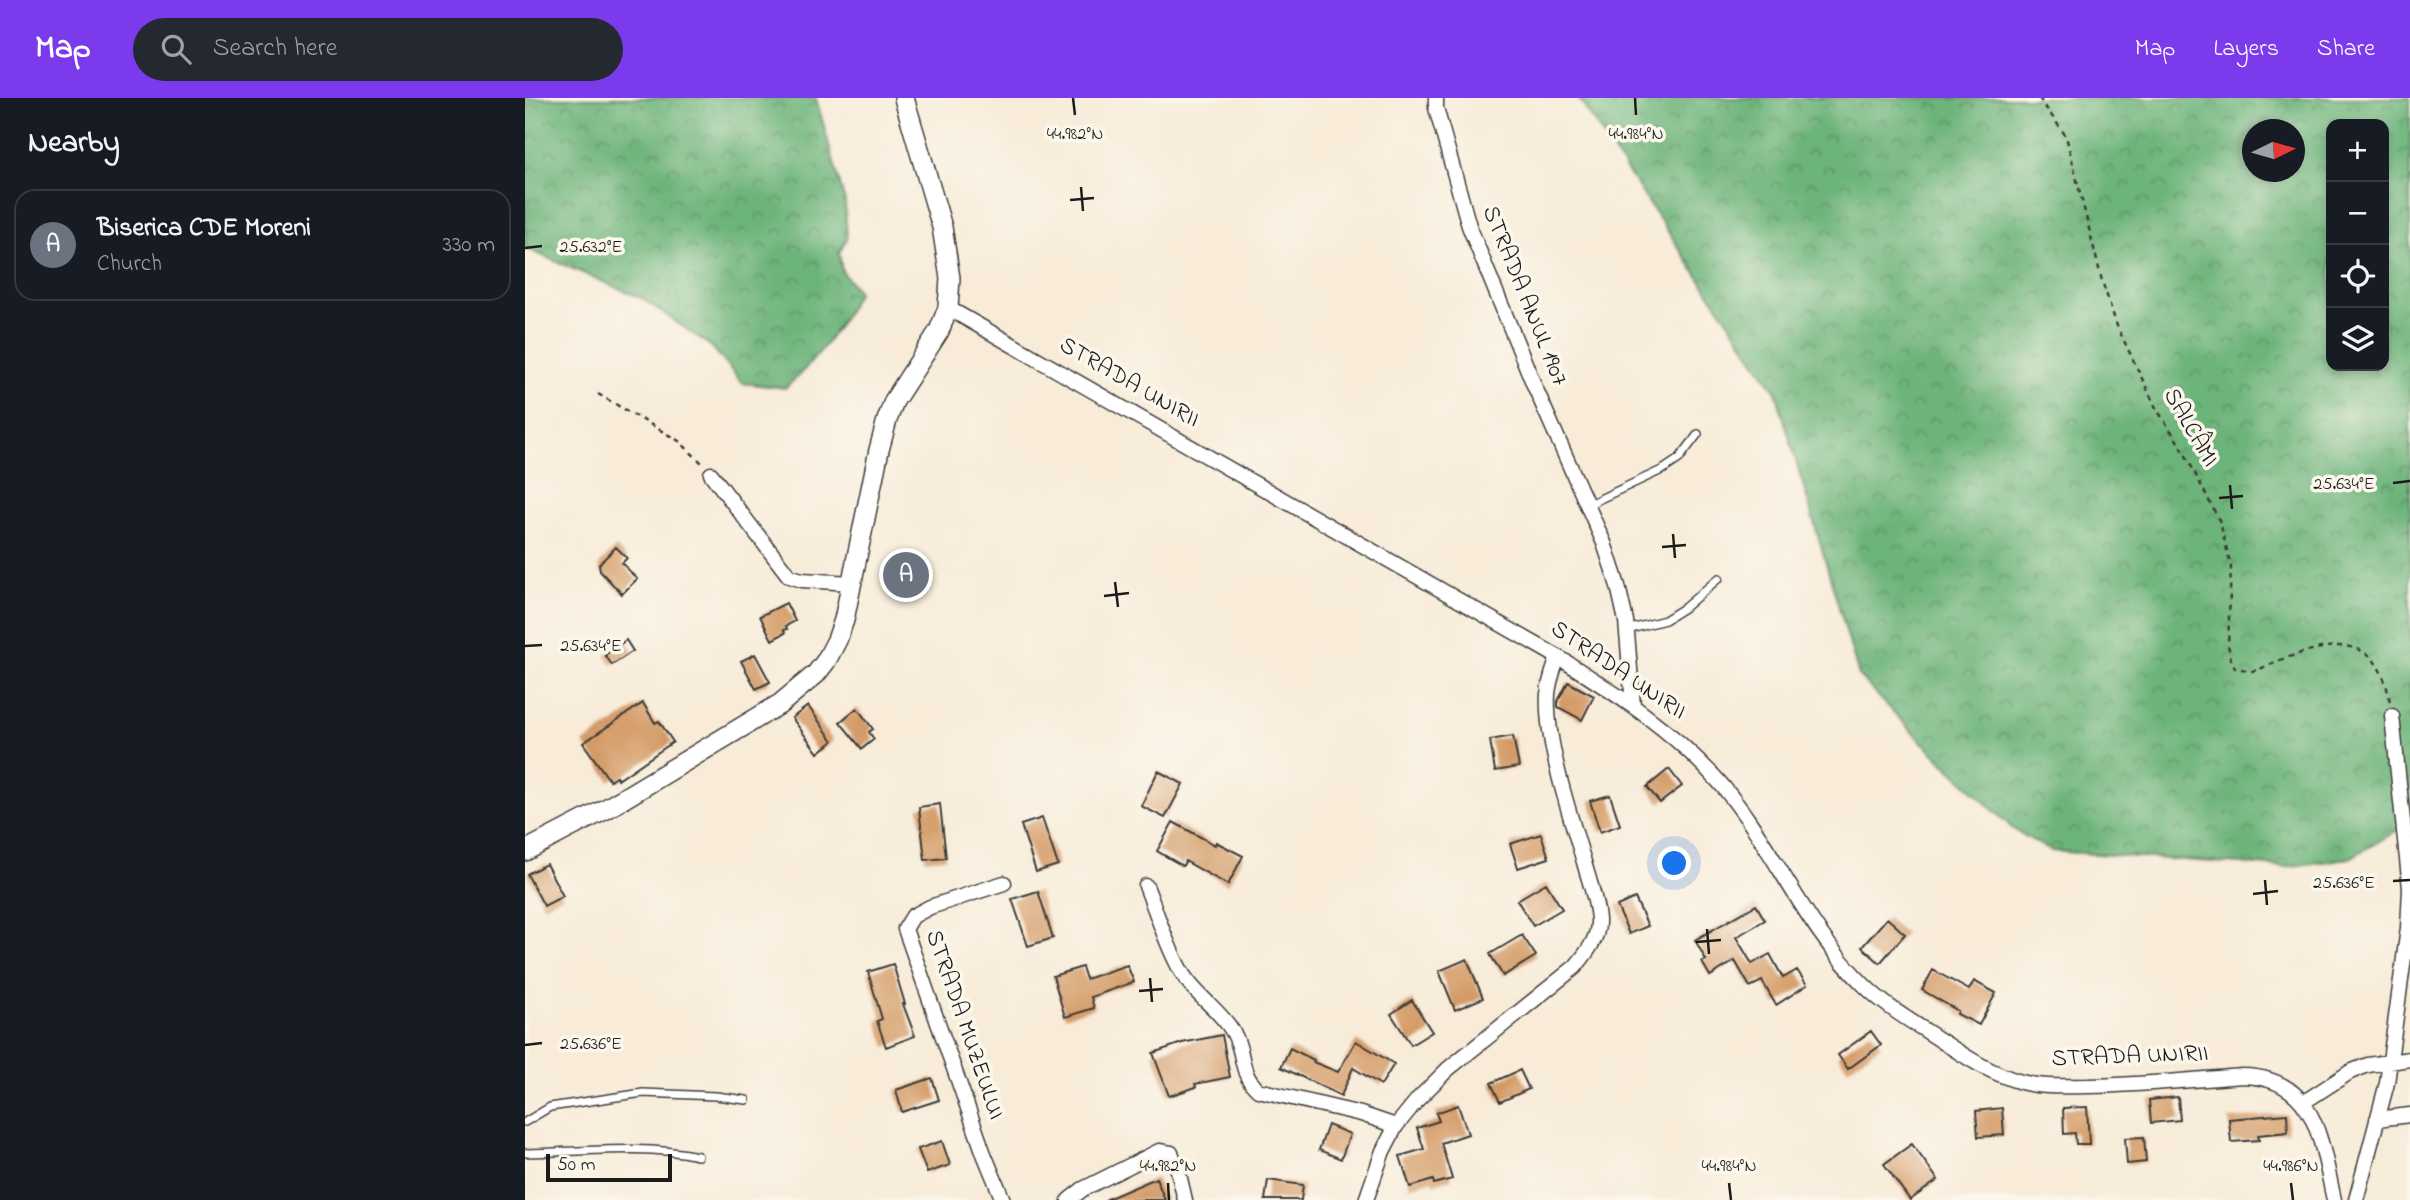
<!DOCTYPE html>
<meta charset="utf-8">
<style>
:root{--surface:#171b24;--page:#242831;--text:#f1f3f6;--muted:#9ea1a6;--line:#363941;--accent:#7c3aed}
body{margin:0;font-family:"Indie Flower",sans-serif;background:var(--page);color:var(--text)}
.controls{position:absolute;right:21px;top:21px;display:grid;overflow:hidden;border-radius:14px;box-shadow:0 4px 10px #0003}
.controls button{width:63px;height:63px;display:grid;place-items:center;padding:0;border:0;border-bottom:2px solid var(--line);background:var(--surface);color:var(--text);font:35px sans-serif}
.compass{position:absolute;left:1717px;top:21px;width:63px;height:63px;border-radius:50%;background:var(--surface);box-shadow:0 4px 10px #0003;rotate:85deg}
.scale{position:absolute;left:21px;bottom:18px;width:126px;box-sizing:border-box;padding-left:7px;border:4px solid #1c1c1c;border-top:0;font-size:19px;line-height:24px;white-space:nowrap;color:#1c1c1c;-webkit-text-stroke:5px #fbf7ec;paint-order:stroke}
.you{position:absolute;left:1150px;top:766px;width:24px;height:24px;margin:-18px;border:5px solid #fff;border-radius:50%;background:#1a73e8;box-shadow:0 0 0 10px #1a73e833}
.badge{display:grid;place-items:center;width:46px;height:46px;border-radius:50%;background:var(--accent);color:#fff;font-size:23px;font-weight:700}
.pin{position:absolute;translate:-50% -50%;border:4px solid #fff;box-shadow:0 2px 7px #0006}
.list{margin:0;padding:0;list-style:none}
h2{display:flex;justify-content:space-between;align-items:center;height:91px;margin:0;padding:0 28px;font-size:30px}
h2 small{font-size:23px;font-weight:400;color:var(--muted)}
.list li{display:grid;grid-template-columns:46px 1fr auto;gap:21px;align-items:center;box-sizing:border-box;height:112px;margin:0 14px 14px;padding:0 14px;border:2px solid var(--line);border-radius:21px}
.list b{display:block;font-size:26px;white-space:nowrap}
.list p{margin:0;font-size:23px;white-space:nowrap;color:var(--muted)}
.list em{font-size:23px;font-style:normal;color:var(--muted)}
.icon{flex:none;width:38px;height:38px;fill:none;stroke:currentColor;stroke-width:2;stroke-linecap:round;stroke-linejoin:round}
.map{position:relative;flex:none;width:1885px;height:1102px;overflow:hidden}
header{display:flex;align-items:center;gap:42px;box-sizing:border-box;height:98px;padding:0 35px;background:var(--accent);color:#fff}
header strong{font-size:33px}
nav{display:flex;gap:38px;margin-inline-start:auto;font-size:24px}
.search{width:490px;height:63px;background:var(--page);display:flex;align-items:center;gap:18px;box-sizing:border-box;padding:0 24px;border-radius:38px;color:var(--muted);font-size:26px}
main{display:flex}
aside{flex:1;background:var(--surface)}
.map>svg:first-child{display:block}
.forest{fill:url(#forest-crowns);stroke:#44684b;stroke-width:2;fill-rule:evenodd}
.building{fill:#d49b68}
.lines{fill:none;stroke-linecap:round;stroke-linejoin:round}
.lane-casing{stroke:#3d3b38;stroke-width:10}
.street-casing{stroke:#3d3b38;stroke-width:17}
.secondary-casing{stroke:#3d3b38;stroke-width:22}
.path{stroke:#3d3b38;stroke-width:2.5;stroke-dasharray:5 5;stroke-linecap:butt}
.lane{stroke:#fff;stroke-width:7}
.street{stroke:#fff;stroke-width:14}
.secondary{stroke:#fff;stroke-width:19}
.ticks{fill:none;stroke:#1c1c1c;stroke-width:2.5}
.labels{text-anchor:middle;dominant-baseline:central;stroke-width:7;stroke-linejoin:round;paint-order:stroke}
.street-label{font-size:24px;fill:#1c1c1c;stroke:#fbf7ec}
.ticks-label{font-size:18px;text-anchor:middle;fill:#1c1c1c;stroke:#fbf7ec;stroke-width:7;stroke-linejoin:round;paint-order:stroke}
</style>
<header>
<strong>Map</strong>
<div class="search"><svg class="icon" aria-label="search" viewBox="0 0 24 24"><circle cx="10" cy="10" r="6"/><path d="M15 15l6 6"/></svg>Search here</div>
<nav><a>Map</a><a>Layers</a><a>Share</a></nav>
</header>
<main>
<aside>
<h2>Nearby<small></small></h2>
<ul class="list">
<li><span class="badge" style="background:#6b7280">A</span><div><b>Biserica CDE Moreni</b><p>Church</p></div><em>330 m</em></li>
</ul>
</aside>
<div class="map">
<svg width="1885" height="1102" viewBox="0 0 1885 1102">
<defs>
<pattern id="forest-crowns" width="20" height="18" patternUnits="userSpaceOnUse" patternTransform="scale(1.75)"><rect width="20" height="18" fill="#6db47a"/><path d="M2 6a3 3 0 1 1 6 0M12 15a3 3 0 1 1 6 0" fill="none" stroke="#599263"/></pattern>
</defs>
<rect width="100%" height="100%" fill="#fbf7ec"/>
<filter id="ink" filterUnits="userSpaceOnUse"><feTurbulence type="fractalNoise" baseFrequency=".0143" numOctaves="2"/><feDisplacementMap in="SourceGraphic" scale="14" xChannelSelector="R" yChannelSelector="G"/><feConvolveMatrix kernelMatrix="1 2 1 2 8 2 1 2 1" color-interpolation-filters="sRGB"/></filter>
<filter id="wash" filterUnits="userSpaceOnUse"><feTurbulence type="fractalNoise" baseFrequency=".00686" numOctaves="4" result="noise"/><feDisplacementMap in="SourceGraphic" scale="28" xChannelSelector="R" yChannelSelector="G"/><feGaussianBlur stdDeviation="1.57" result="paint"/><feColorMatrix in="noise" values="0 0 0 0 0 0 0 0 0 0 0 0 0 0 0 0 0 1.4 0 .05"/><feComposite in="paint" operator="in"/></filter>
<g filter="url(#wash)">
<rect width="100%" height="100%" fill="#f8ebd8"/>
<path class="forest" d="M 0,0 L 291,0 L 320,104 L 322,141 L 314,155 L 317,173 L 333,194 C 312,233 294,260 260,290 L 217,285 L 187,249 L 118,201 L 0,150 Z
M 1053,0 L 1885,0 L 1885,725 L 1825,760 L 1760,769 L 1526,753 L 1488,731 L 1395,642 L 1334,578 L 1251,294 ZM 1806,26 L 1859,26 L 1859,268 L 1806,268 ZM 1728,32 L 1770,32 L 1770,74 L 1728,74 Z"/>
<g id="blocks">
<path class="building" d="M 91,449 L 102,460 L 97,465 L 112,481 L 97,496 L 75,473 L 74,466 Z
M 261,505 L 270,523 L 261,528 L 262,531 L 259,532 L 260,535 L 247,542 L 235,518 Z
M 101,542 L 108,553 L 87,567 L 80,557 Z
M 230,556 L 245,584 L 231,591 L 216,563 Z
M 1043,584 L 1069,598 L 1057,622 L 1033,609 L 1033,603 Z
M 118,605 L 130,625 L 134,623 L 148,644 L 93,682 L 91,678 L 85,683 L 58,645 Z
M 283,608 L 308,643 L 293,655 L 267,620 Z
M 332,610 L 348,631 L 344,634 L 349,641 L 337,651 L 315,624 Z
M 988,638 L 994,669 L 970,673 L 965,642 Z
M 1144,671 L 1157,688 L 1135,705 L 1122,689 Z
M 633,673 L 658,686 L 640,720 L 616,708 Z
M 1085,697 L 1095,727 L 1075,734 L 1065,703 Z
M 415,706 L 421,760 L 400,762 L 394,709 Z
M 517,720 L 533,767 L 511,774 L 496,727 Z
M 648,724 L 690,747 L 691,744 L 718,758 L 703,787 L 660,763 L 658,768 L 632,753 Z
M 1016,736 L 1024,760 L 993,770 L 985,746 Z
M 21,766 L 38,798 L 19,808 L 2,776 Z
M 1021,785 L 1037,811 L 1008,828 L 992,802 Z
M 513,793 L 528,840 L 503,848 L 487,801 Z
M 1110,800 L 1123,828 L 1104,836 L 1092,808 Z
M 1231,807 L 1240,822 L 1211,839 L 1227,866 L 1245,856 L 1258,880 L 1272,872 L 1282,887 L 1251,907 L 1237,883 L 1225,889 L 1210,863 L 1185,878 L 1177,864 L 1181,862 L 1170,842 Z
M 1362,820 L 1380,836 L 1355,865 L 1337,849 Z
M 997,837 L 1011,858 L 978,878 L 965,856 Z
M 942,861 L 958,900 L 930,912 L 914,873 Z
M 368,866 L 380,906 L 378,906 L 390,938 L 361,949 L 352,923 L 357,921 L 343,874 Z
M 602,867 L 609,884 L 566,899 L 569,910 L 540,919 L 528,878 L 557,869 L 561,881 Z
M 1408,872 L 1444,892 L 1449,883 L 1471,895 L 1454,927 L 1432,916 L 1433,913 L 1397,892 Z
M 887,902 L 907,934 L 886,947 L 866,916 Z
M 1346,933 L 1356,947 L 1323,971 L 1313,957 Z
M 697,937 L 705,979 L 670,986 L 671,989 L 644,998 L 628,955 L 657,945 Z
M 831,943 L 869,966 L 856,987 L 828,970 L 816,998 L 756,969 L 765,950 L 789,962 L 788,964 L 813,974 Z
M 995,972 L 1004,991 L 975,1004 L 966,985 Z
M 407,980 L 414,1002 L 377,1014 L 371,992 Z
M 1653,999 L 1655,1022 L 1626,1025 L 1624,1002 Z
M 933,1007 L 943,1036 L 916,1045 L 927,1081 L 909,1086 L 908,1082 L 885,1089 L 875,1058 L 899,1051 L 892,1030 L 914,1023 L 911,1015 Z
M 1562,1009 L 1564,1046 L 1551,1046 L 1550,1035 L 1539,1036 L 1538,1010 Z
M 1477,1010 L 1479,1037 L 1453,1039 L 1451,1013 Z
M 1762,1016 L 1763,1034 L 1733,1037 L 1734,1042 L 1706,1044 L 1704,1021 Z
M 803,1027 L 825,1036 L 816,1061 L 794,1052 Z
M 1619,1039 L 1621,1064 L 1602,1066 L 1600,1040 Z
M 417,1043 L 425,1067 L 402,1075 L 393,1051 Z
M 1387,1046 L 1413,1082 L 1385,1102 L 1359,1066 Z
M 631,1080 L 640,1102 L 580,1102 Z
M 743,1082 L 778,1087 L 776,1102 L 740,1102 Z"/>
</g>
</g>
<g filter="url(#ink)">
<use href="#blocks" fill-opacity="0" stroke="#3d3b38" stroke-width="2"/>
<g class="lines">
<g class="lane-casing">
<path id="lane" d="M 1062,407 L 1139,371 L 1154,361 L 1173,336
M 1102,532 L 1140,522 L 1159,510 L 1194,480
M 0,1024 L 25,1009 L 118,995 L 191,998 L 221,1002
M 0,1055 C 57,1054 118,1046 173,1058"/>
</g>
<g class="street-casing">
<path id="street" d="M 911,0 L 911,10 L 944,128 L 1009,287 L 1079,445 L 1093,488 L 1101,523 L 1108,607
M 423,210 L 1033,559 C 1093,597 1147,631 1195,685 C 1249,748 1279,829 1339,887 C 1361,909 1386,923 1412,940 C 1438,957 1464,975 1496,984 C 1518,990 1541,988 1564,988 C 1615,987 1666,982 1717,978 C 1792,979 1796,1044 1809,1102
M 186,376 L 264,478 L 277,482 L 327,485
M 621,788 C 632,815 641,847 656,873 C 669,897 695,911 708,934 C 721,956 713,974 733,992 L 836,1016 L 871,1028
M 1779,1004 L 1825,974 L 1843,967 L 1885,961
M 1852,1021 L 1885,1017
M 478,1102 L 459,1056 L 380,831 L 388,818 L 405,809 L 479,785
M 544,1102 L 558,1091 L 634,1053 L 646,1055 L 653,1072 L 660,1102
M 841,1102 L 858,1053 L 871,1028 L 893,1001 L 923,971 L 1050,869 C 1061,856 1074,840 1073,822 C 1072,803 1064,783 1059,764 C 1045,716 1020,644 1023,596 C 1024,583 1029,571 1033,559
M 1831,1102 L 1862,985 L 1883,830 L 1885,790 L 1867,618"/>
</g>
<g class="secondary-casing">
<path id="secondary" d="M 0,753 L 81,711 L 255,606 L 291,576 L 301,563 L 312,542 L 319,522 L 354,352 L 362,322 L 369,303 L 414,233 L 423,210 L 425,180 L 417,129 L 379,0"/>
</g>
<path class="path" d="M 1514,0 L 1541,38 L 1577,183 L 1592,228 L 1631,310 L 1657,350 L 1695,424 L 1706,469 L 1703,547 L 1706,561 L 1710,570 C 1715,570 1722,573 1727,573 C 1736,572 1748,564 1758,561 C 1812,542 1854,535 1865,605
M 73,296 L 154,343 L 177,365"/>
<use href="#lane" class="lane"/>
<use href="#street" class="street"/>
<use href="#secondary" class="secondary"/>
</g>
</g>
<path class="ticks" d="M 548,0 L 550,17M 1110,0 L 1111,17M 556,89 L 558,113M 545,102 L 569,100M 0,150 L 17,148M 1868,385 L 1885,383M 1705,387 L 1707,411M 1694,400 L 1718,398M 1148,436 L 1150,460M 1137,449 L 1161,447M 590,484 L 593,509M 579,498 L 604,495M 0,548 L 17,547M 1740,782 L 1742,807M 1868,783 L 1885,782M 1728,796 L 1753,793M 1182,831 L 1184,856M 1171,844 L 1196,842M 625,880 L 627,904M 614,893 L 638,891M 0,947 L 17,945M 643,1085 L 644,1102M 1204,1085 L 1206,1102M 1766,1085 L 1768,1102"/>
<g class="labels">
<g class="street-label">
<text transform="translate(999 198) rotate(68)">STRADA ANUL 1907</text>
<text transform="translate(604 285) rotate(30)">STRADA UNIRII</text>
<text transform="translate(1665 330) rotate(60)">SALCÂMI</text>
<text transform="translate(1093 573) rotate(34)">STRADA UNIRII</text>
<text transform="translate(439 927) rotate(71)">STRADA MUZEULUI</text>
<text transform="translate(1605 959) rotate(-2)">STRADA UNIRII</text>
</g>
</g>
<g class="ticks-label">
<text x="550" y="41">44.982°N</text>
<text x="1111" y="41">44.984°N</text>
<text x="66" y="154">25.632°E</text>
<text x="1819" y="391">25.634°E</text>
<text x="66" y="553">25.634°E</text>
<text x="1819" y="790">25.636°E</text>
<text x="66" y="951">25.636°E</text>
<text x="643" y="1073">44.982°N</text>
<text x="1204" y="1073">44.984°N</text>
<text x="1766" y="1073">44.986°N</text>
</g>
</svg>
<div class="controls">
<button>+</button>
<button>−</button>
<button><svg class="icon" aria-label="locate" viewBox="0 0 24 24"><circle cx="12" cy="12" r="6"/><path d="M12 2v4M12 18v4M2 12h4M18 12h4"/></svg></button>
<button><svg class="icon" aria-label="layers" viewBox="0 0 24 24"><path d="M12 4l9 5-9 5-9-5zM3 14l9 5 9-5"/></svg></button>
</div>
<svg class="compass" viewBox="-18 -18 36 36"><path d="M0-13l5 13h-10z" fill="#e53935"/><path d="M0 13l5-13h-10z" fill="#9ea1a6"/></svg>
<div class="scale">50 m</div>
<div class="you"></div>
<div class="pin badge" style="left:381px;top:477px;background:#6b7280">A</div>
</div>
</main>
